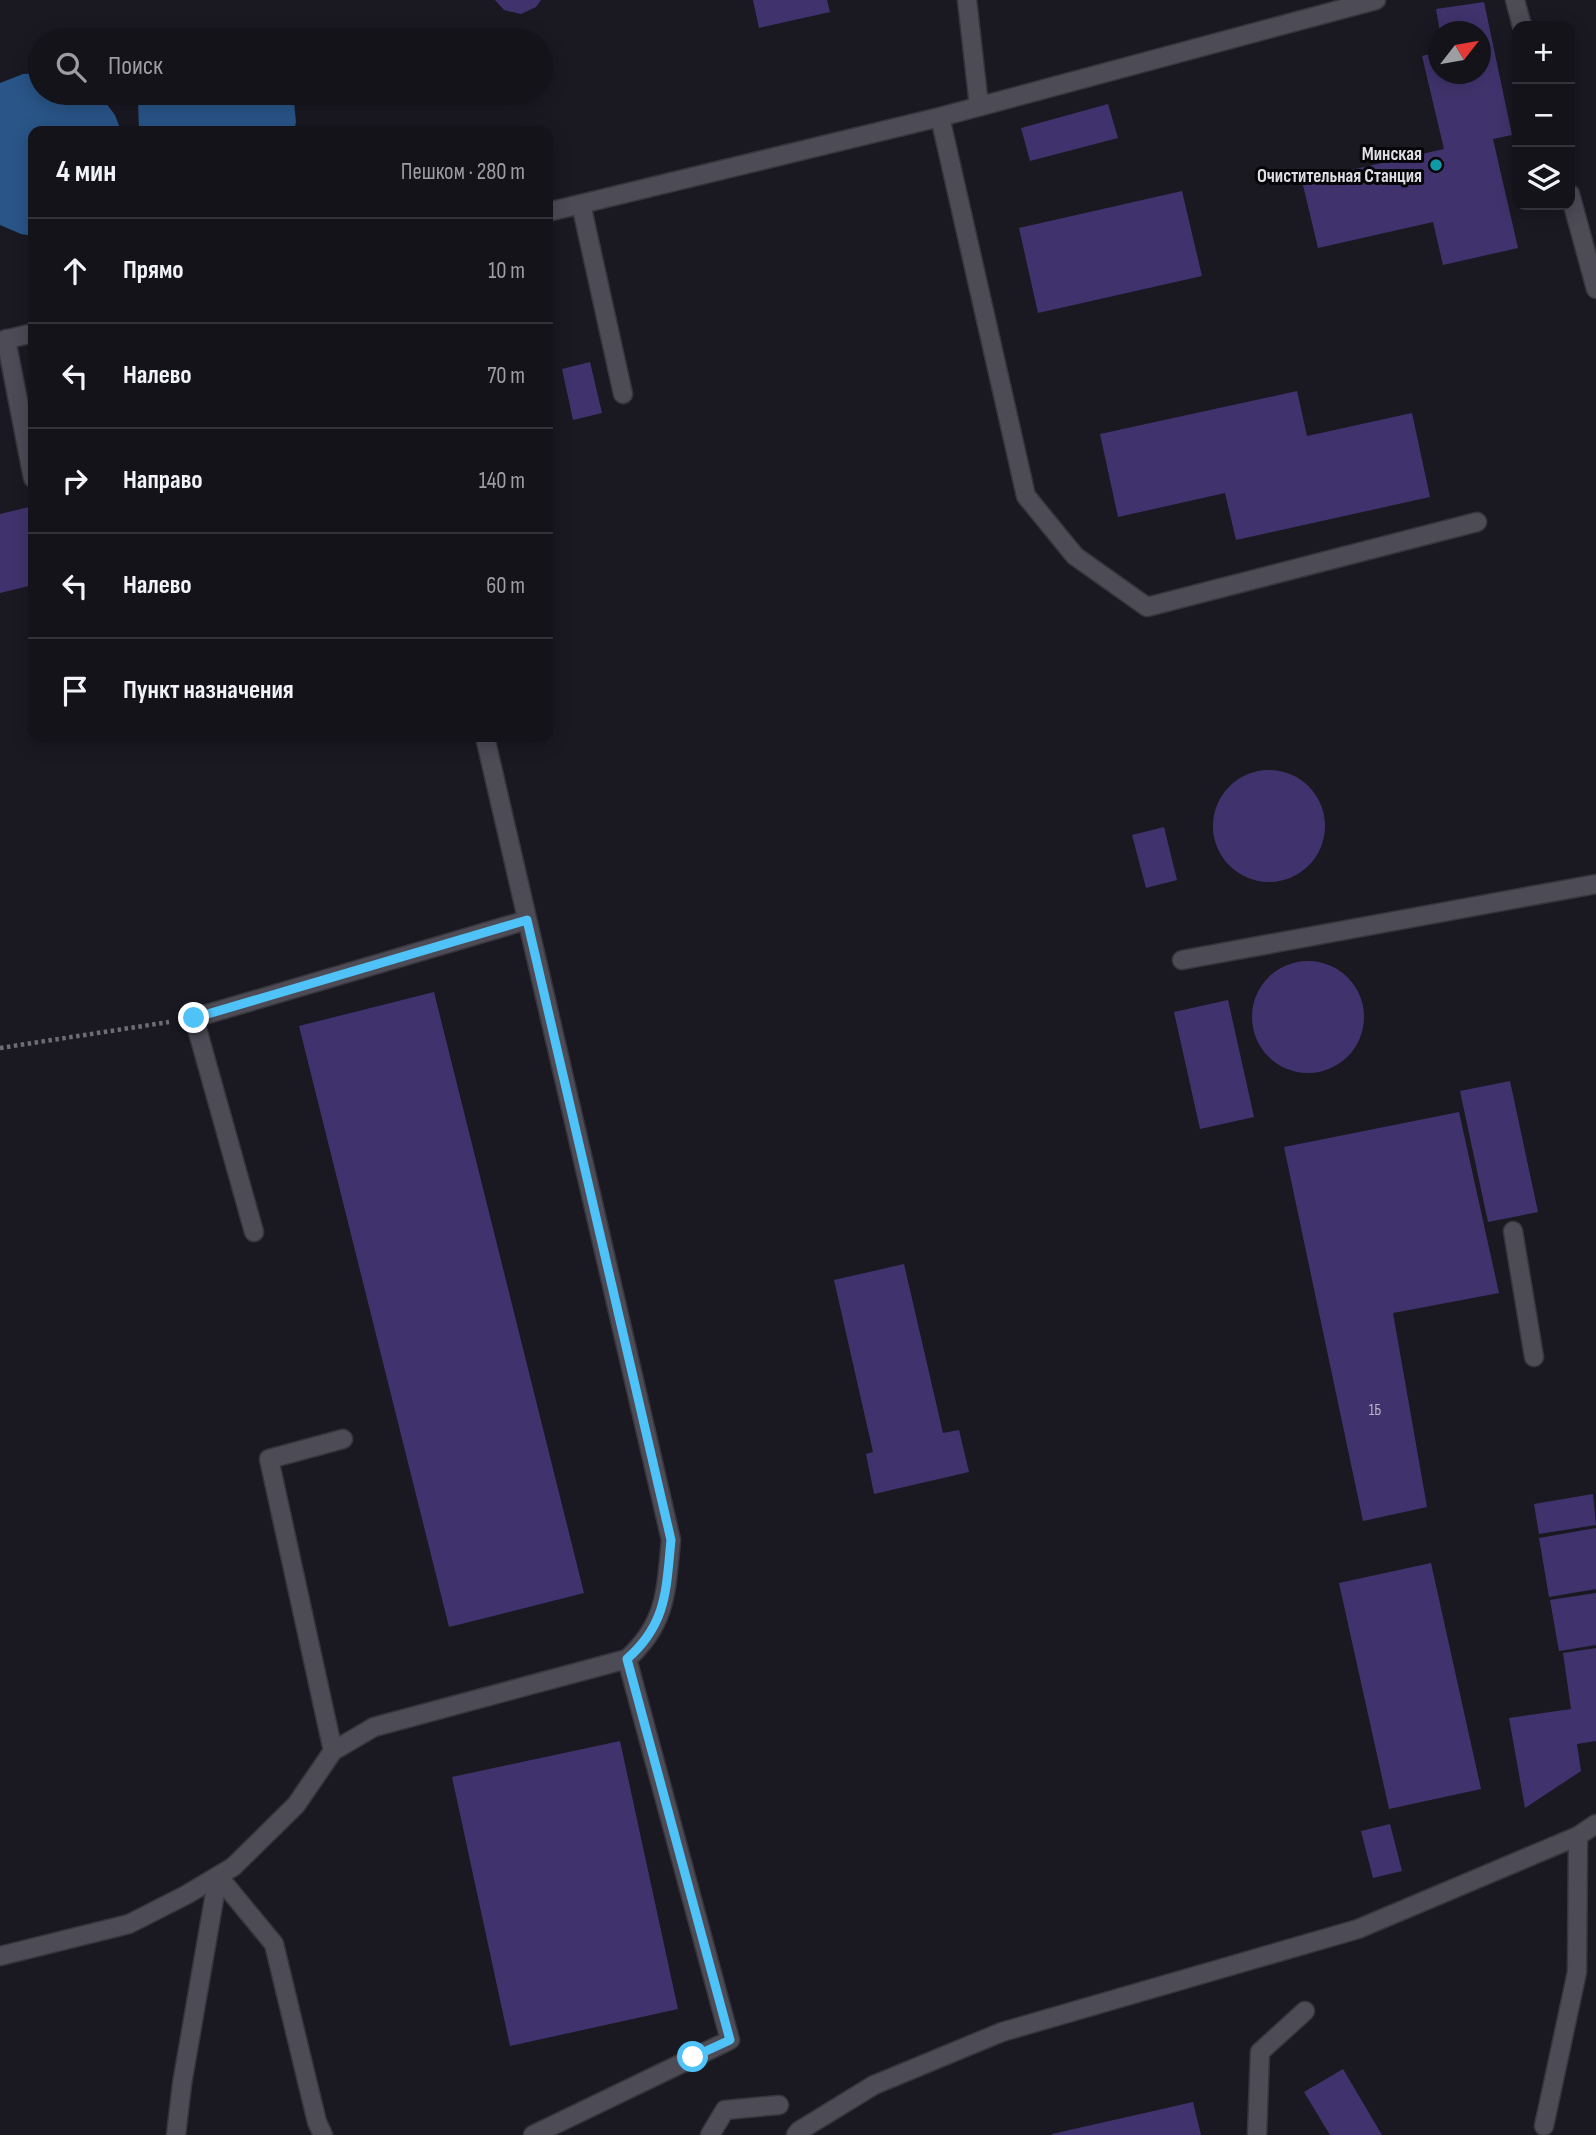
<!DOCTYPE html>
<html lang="ru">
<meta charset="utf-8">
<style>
:root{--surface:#14131a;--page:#212027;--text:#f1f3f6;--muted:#9d9ea2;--line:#333239}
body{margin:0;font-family:"Sofia Sans Condensed",sans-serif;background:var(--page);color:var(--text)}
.controls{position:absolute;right:21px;top:21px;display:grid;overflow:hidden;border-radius:14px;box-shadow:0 4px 18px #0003}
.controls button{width:63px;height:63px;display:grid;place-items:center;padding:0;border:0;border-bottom:2px solid var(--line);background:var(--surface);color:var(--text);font:35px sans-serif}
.compass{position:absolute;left:1428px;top:21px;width:63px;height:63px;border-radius:50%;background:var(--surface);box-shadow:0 4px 18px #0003;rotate:59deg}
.stop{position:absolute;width:21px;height:21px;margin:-16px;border:5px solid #4fc3f7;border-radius:50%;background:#fff}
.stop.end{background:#4fc3f7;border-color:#fff;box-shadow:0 2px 7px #0008}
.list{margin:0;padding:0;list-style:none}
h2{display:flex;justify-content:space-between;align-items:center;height:91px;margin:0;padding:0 28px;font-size:30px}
h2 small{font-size:23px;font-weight:400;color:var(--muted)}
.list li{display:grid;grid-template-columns:46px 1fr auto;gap:21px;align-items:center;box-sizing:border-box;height:105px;padding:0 28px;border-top:2px solid var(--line)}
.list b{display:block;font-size:26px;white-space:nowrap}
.list em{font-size:23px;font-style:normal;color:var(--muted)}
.icon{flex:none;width:38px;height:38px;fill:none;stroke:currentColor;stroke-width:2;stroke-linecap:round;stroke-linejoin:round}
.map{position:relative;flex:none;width:1596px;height:2135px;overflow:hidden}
.search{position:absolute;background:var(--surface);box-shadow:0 4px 18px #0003;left:28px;top:28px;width:525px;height:77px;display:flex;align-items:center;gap:18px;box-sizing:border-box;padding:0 24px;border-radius:38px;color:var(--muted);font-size:26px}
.panel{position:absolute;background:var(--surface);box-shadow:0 4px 18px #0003;left:28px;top:126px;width:525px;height:616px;border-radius:14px}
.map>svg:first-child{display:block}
.water{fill:#295588}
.building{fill:#40336d}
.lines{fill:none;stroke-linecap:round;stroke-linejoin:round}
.lane-casing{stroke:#36353c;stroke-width:21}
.path{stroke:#6e6d75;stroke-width:4.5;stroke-dasharray:3.5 3.5;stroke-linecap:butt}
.lane{stroke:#4c4b56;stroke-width:18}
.route{stroke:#4fc3f7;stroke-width:9}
.culture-dot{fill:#0f9aa8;stroke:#060508;stroke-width:2.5}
.labels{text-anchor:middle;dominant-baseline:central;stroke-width:6;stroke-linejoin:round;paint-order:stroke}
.number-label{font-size:16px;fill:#b7b3c7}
.poi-label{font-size:19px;font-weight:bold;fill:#dfdee5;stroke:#060508;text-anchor:end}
</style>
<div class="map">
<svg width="1596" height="2135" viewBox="0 0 1596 2135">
<rect width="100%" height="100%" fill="#1a1922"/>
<path class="water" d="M 214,34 L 245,40 L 187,40 Z
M 40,73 L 40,93 L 99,94 L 115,115 L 121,131 L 33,131 L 33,236 L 21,234 L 0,225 L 0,83 L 23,74 Z
M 141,93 L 293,93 L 296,122 L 294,131 L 139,131 L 138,101 Z"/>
<path class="building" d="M 495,0 L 541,0 L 536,7 L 521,14 L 504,10 Z
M 753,0 L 827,0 L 830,12 L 759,28 Z
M 1484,2 L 1512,135 L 1493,139 L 1518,248 L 1443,265 L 1433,222 L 1318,248 L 1302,181 L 1444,149 L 1422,56 L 1438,52 L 1438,74 L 1480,74 L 1480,32 L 1440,32 L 1436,9 Z
M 1108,104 L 1118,138 L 1030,161 L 1021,128 Z
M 1182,191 L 1202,276 L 1038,313 L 1019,228 Z
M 590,362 L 602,413 L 573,420 L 562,369 Z
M 1297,391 L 1307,436 L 1412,413 L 1430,497 L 1236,540 L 1225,493 L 1118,517 L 1100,434 Z
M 33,506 L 33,585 L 0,593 L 0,514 Z
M1213 826a56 56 0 1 1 112 0a56 56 0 1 1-112 0Z
M 1164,827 L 1177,880 L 1146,888 L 1132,835 Z
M1252 1017a56 56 0 1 1 112 0a56 56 0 1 1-112 0Z
M 434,992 L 584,1593 L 449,1627 L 299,1026 Z
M 1228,1000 L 1254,1117 L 1200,1129 L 1174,1012 Z
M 1510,1081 L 1538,1212 L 1488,1222 L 1460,1091 Z
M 1459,1112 L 1499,1293 L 1393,1313 L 1427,1507 L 1363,1521 L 1284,1147 Z
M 904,1264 L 943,1433 L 959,1430 L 969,1472 L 874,1494 L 866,1454 L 873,1452 L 834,1280 Z
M 1593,1494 L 1596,1525 L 1539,1534 L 1534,1504 Z
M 1596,1528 L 1596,1589 L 1549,1597 L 1539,1538 Z
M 1431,1563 L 1481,1789 L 1389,1809 L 1339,1583 Z
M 1596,1593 L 1596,1645 L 1559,1651 L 1550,1600 Z
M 1596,1648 L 1596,1741 L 1577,1744 L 1581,1771 L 1525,1808 L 1509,1718 L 1571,1709 L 1563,1653 Z
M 620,1741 L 678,2009 L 510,2046 L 452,1777 Z
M 1390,1824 L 1402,1871 L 1373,1878 L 1361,1831 Z
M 1343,2069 L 1382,2135 L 1330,2135 L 1304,2092 Z
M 1193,2102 L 1201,2135 L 1052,2135 L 1052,2134 Z"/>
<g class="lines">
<g class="lane-casing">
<path id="lane" d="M 967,0 L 979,106
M 1515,0 L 1522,26
M 940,117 L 1026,496 L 1075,556 L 1147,607 L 1477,522
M 1570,194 L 1596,289
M 581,204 L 623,394
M 548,212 L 940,117 L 1376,0
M 6,339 L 33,478
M 0,341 L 33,333
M 1182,960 L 1596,884
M 1513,1231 L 1534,1357
M 254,1232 L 194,1018 L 527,920
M 333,1751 L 269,1459 L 343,1439
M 218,1876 L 274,1944 L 317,2122 L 323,2135
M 0,1956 L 129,1924 L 186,1895 L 233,1867 L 296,1805 L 333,1751 L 374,1727 L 627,1659 C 667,1623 666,1590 671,1540 L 485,737
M 1544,2126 L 1577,1972 L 1578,1836
M 176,2135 L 182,2084 L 218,1876
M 533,2135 L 730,2040 L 627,1659
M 710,2135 L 725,2110 L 779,2105
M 796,2135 L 799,2131 L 874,2085 L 1002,2032 L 1358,1929 L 1578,1836 L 1596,1824
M 1257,2135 L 1260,2052 L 1305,2011"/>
</g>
<path class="path" d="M 0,1048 L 169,1022"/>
<use href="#lane" class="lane"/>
</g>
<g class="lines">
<path class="route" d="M 194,1018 L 527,920 L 671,1540 C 666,1590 667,1624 627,1659 L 730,2040 L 693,2057"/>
</g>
<circle class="culture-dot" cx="1436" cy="165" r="7"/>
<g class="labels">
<g class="number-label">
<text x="1375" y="1410">1Б</text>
</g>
<g class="poi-label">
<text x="1422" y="154">Минская<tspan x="1422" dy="22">Очистительная Станция</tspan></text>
</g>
</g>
</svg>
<div class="controls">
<button>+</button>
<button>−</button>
<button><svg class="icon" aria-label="layers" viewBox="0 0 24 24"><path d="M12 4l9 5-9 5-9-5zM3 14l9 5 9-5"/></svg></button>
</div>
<svg class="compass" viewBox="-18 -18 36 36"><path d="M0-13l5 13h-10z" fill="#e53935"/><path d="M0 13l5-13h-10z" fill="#9d9ea2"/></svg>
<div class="stop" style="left:693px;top:2057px"></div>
<div class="stop end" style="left:194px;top:1018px"></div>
<div class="search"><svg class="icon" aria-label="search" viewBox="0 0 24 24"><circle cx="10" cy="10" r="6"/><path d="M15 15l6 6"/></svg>Поиск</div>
<section class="panel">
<h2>4 мин<small>Пешком · 280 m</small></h2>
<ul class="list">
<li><svg class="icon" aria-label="ahead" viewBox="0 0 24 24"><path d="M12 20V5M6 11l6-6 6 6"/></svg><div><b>Прямо</b></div><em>10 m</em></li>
<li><svg class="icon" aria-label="left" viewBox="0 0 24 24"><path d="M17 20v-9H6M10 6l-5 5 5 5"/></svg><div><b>Налево</b></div><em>70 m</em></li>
<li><svg class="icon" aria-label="right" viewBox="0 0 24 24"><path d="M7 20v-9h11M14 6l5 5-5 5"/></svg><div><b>Направо</b></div><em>140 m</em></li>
<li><svg class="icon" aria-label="left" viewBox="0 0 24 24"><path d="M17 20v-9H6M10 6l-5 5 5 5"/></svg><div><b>Налево</b></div><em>60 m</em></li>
<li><svg class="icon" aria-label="arrive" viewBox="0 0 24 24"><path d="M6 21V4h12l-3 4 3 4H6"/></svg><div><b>Пункт назначения</b></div></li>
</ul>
</section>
</div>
